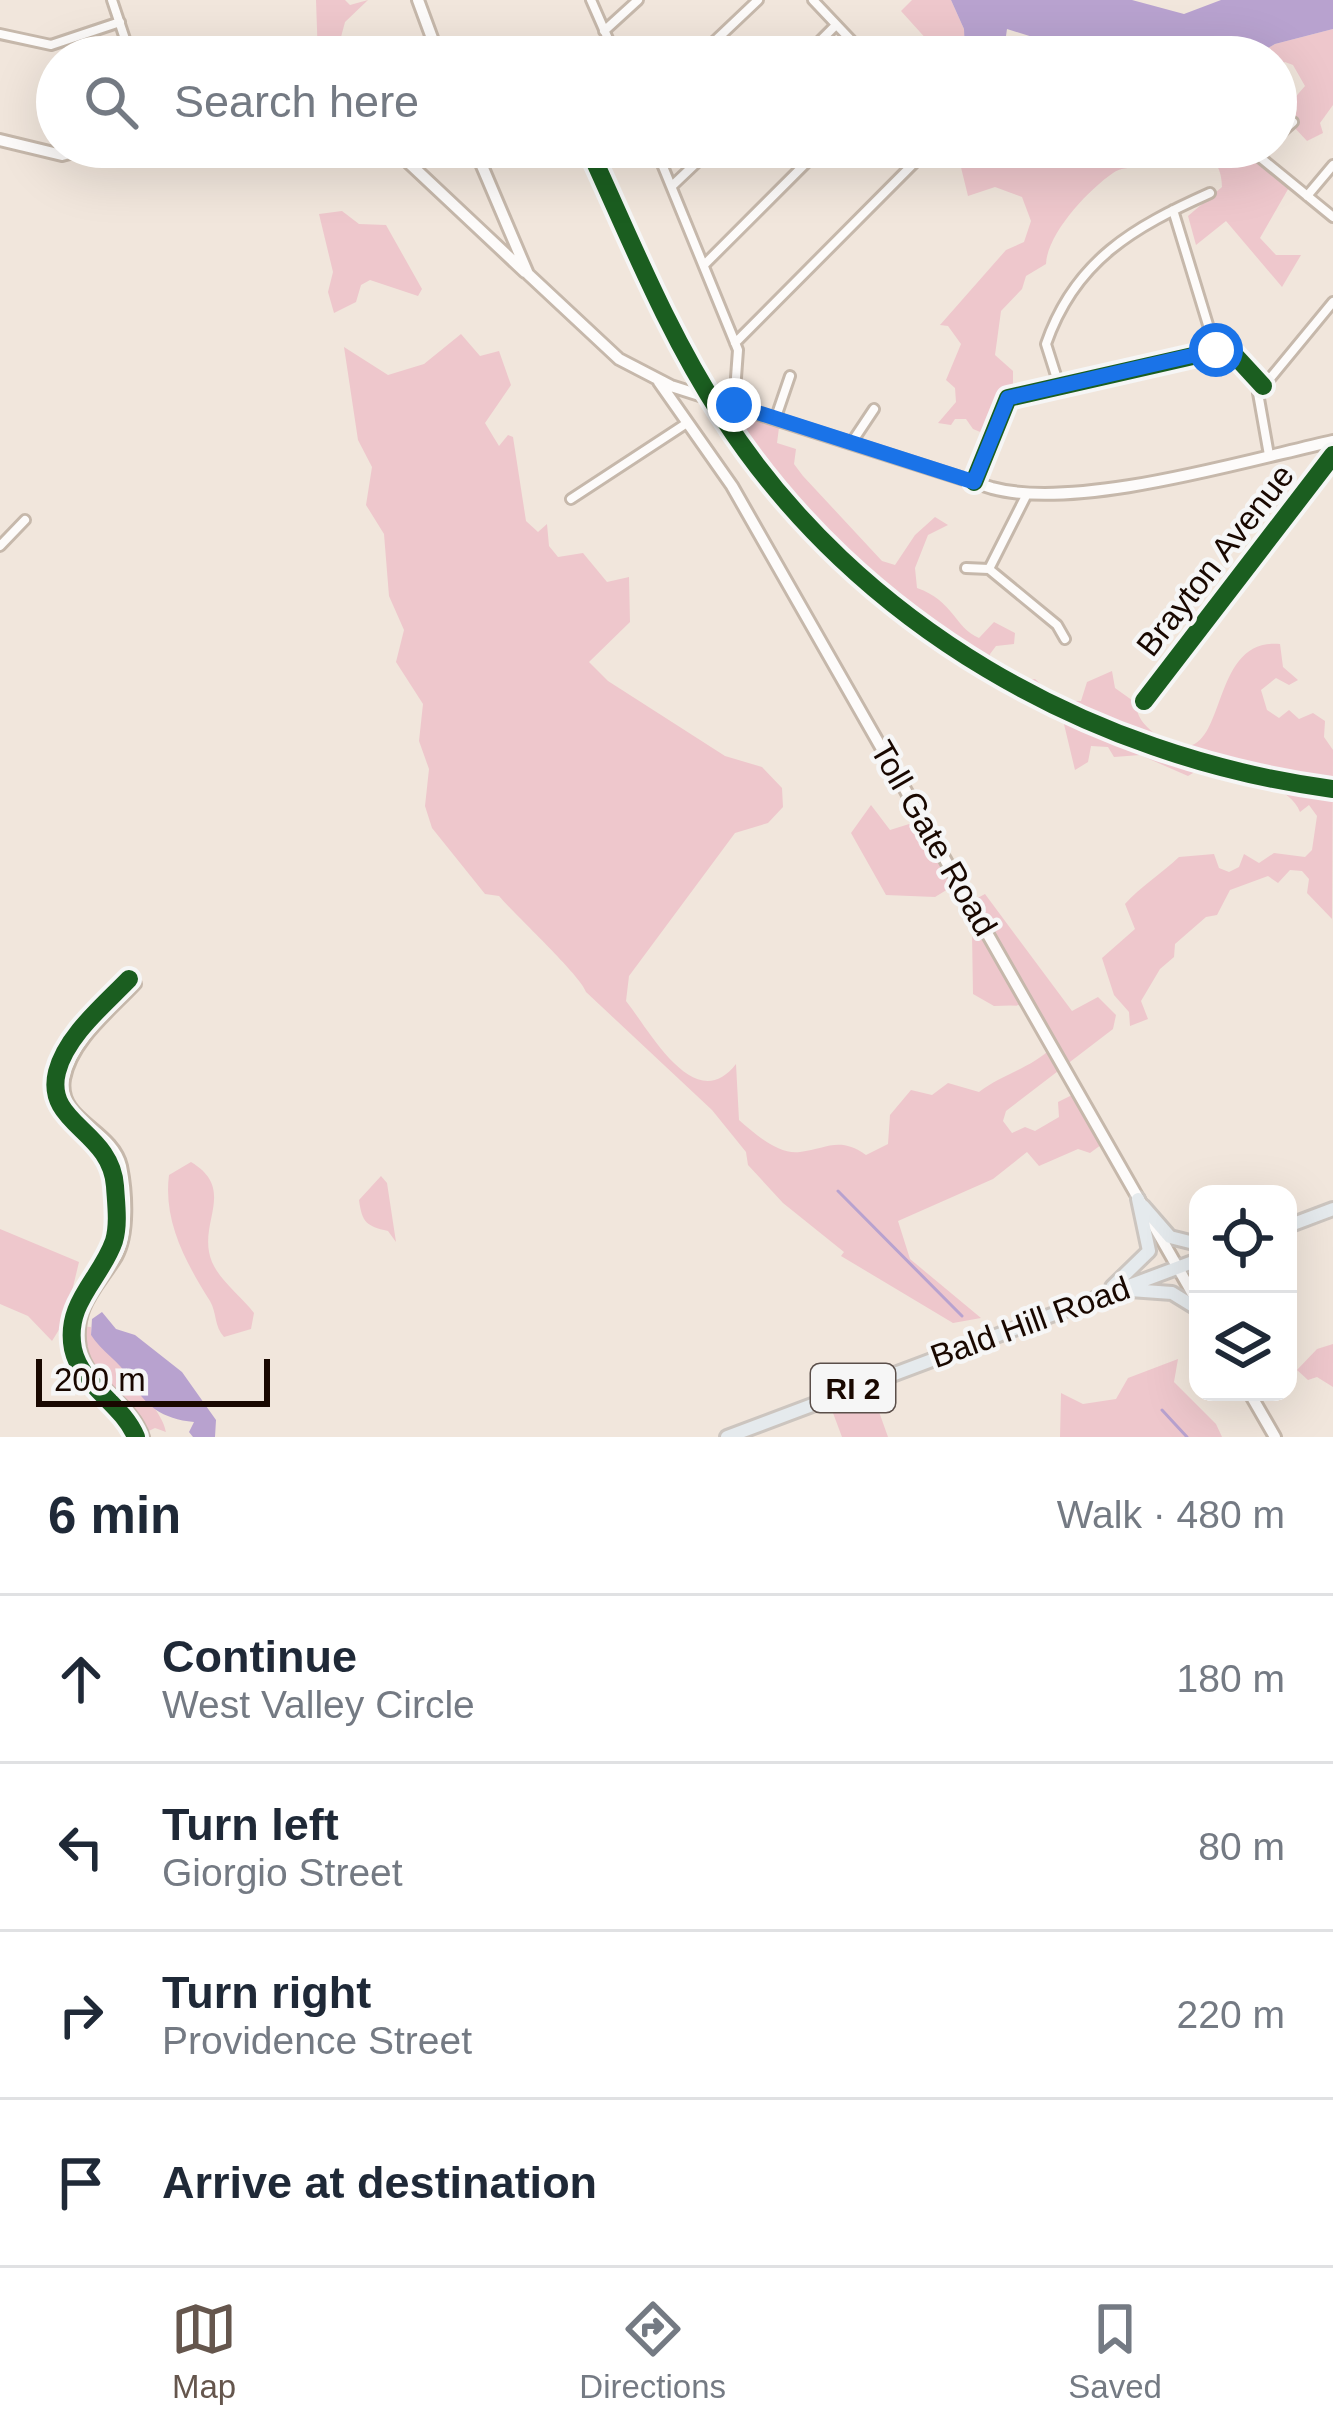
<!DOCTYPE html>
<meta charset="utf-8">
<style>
:root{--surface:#fff;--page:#f2f2f3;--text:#1f2937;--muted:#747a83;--line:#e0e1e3;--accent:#65564d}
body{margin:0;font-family:Helvetica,sans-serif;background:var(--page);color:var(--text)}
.controls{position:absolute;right:36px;bottom:36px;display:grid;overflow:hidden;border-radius:24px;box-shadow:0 12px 48px #0002}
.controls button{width:108px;height:108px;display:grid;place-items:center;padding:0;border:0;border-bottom:3px solid var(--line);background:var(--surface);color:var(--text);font:60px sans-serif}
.scale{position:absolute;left:36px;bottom:30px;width:234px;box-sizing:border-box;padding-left:12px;border:6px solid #190800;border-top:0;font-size:33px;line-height:42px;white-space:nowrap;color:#190800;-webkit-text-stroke:9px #f6f6f6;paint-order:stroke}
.stop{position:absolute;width:36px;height:36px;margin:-27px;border:9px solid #1a73e8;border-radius:50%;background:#fff}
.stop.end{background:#1a73e8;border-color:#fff;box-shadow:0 3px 12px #0008}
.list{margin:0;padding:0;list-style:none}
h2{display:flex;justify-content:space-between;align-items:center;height:156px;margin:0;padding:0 48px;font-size:51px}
h2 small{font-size:39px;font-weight:400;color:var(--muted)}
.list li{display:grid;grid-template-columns:78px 1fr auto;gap:36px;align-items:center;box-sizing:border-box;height:168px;padding:0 48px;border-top:3px solid var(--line)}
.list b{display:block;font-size:45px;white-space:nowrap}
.list p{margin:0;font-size:39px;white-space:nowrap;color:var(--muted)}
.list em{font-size:39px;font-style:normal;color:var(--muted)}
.icon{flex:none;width:66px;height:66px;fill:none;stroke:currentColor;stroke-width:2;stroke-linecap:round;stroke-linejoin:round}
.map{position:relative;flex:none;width:1333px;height:1437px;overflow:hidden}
.search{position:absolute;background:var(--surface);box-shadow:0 12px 48px #0002;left:36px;right:36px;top:36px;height:132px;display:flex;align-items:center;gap:30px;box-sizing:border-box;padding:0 42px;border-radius:66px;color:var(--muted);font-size:45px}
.sheet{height:828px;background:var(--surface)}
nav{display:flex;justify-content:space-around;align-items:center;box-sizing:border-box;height:168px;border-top:3px solid var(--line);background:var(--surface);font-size:33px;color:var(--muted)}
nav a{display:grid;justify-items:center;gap:6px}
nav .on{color:var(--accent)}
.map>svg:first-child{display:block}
.green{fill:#eec7cc}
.water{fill:#b8a2cf}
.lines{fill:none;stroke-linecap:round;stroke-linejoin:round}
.stream{stroke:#b8a2cf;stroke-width:3}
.street-casing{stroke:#c6b8ab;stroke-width:14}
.secondary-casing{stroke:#c6b8ab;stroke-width:16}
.primary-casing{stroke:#ccc5bf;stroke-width:18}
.street{stroke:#fdfbfa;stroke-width:8}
.secondary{stroke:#fdfbfa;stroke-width:10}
.primary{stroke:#e5eaed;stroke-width:12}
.cycleway-casing{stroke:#f6f6f6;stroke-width:26}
.cycleway{stroke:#1b5e20;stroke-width:18}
.route{stroke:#1a73e8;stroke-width:15}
.labels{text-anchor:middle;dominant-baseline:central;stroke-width:9;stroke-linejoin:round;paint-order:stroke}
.shield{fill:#f6f6f6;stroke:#5b4f4a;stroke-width:3}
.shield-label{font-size:30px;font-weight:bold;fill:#190800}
.street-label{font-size:33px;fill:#190800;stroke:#f6f6f6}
</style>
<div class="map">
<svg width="1333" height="1437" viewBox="0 0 1333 1437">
<rect width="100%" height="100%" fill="#f1e6dc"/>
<path class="green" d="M 316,0 L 345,0 L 350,5 L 368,0 L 345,22 L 341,37 L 351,57 L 318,57 Z
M 912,0 L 951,0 L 964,29 L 965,57 L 920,57 L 929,42 L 901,11 Z
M 1333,29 L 1333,105 L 1320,123 L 1323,133 L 1307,141 L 1293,126 L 1297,109 L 1292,101 L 1305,86 L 1293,65 L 1285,62 L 1276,66 L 1276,57 L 1253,57 L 1275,44 Z
M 956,147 L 1266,147 L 1259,152 L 1291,184 L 1260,238 L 1276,255 L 1301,255 L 1282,287 L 1226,221 L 1196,245 L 1188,216 L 1222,187 C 1221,139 1180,162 1150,167 C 1137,169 1124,165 1113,173 C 1088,190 1047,234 1046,264 L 1026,276 L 1022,289 L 1001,311 L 995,355 L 1013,371 L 1013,396 L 990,436 L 973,429 L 966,419 L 955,419 L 951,425 L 938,423 L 956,402 L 955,388 L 946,380 L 961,344 L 948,326 L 940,325 L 1006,250 L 1024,242 L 1031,221 L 1022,197 L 995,187 L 968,196 Z
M 342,211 L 359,224 L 386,225 L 422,289 L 418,296 L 370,280 L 361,285 L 356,302 L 334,313 L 328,292 L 333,272 L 319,214 Z
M 461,334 L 480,356 L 499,351 L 511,385 L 485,423 L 499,446 L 508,435 L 513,437 L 526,521 L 538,532 L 547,524 L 549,546 L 558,557 L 583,553 L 607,582 L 629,577 L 630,622 L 589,662 L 608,681 L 725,756 L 762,767 L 782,788 L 783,807 L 768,823 L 735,833 L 629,976 L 626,1001 C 650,1031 695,1117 736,1064 L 739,1120 C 755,1134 778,1155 800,1152 C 827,1149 839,1136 866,1155 L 888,1144 L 890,1115 L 911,1090 L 932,1095 L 948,1083 L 979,1092 C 1002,1074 1034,1067 1052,1047 L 1029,1005 L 994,1006 L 973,994 L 972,933 L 985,931 L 970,902 L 985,894 L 1072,1011 L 1098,997 L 1116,1015 L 1113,1029 L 1006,1111 L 1003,1121 L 1012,1133 L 1025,1127 L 1035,1131 L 1059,1117 L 1058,1102 L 1078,1092 L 1105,1142 L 1090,1153 L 1078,1149 L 1039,1166 L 1027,1152 L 993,1179 L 898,1221 L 910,1259 L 981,1318 L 953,1323 L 841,1256 L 844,1252 L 783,1203 L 748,1165 L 746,1152 L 712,1110 L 586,992 C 581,976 517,917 499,896 L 485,894 L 432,828 L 425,806 L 429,769 L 419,741 L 423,704 L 396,662 L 404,630 L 389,596 L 384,534 L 366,505 L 372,467 L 358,440 L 344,347 L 388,375 L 424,364 Z
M 744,410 L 780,420 L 777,443 L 796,449 L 794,464 L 803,476 L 882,561 L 895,565 L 915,535 L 935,517 L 948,525 L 928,535 L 915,568 L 917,588 C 954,601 954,627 979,638 L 994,622 L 1015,633 L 1014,644 L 996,646 L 990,654 L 991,668 L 1017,682 L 1035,679 L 1059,701 L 1081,701 L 1087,682 L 1112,671 L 1115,688 L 1136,703 C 1136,716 1144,725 1154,733 C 1235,792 1199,636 1280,644 L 1283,667 L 1298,680 L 1289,685 L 1276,678 L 1261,690 L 1267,710 L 1279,718 L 1289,710 L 1299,719 L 1313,713 L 1325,721 L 1324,737 L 1333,750 L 1332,919 L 1307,893 L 1309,879 L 1302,871 L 1290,870 L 1278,883 L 1268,876 L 1230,890 L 1217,915 L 1206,917 L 1175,944 L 1174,957 L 1160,969 L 1141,1001 L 1148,1019 L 1130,1026 L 1129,1012 L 1114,995 L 1102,958 L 1135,929 L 1125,904 C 1140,887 1162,873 1179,857 L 1214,854 L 1219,868 L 1229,872 L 1239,867 L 1244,854 L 1259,863 L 1274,853 L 1305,857 L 1312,850 L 1317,816 L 1309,805 L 1300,812 C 1286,778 1231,780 1203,767 L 1188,776 L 1140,755 L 1114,757 L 1108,747 L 1091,746 L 1088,762 L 1075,770 L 1063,720 L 982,667 L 916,607 L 898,599 L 800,508 L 739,428 Z
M 871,805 L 890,830 L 922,820 L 958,883 L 935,897 L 886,895 L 851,833 Z
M 191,1162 C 238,1190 196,1224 212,1262 C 220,1281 242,1297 254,1313 L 251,1329 L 224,1337 C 214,1326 217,1313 210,1301 C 186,1263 163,1221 169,1175 Z
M 381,1176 L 387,1183 L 396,1242 L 388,1231 C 366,1226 362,1222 359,1200 Z
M 0,1229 L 79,1262 L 65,1320 L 52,1341 L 28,1316 L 0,1304 Z
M 79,1326 L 91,1327 L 91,1335 C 111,1356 163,1408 166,1432 L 155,1428 L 138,1436 L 81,1368 L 73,1334 Z
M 1333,1344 L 1333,1387 L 1317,1377 L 1308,1380 L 1297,1370 L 1317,1349 Z
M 1178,1359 L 1174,1382 L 1216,1424 L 1222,1437 L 1060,1437 L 1061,1393 L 1083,1404 L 1116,1399 L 1128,1378 Z
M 868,1381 L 888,1437 L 842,1437 L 827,1397 Z"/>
<path class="water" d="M 951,0 L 1132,0 L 1184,14 L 1221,0 L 1333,0 L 1333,29 L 1275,44 L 1253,57 L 1096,57 L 1007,29 L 1005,43 L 1015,57 L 965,57 L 964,29 Z
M 102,1312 L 116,1329 L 135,1335 L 182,1372 L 216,1420 L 215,1437 L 193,1437 L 189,1432 L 194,1422 C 162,1419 145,1406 129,1378 C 120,1362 101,1351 91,1335 L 92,1319 Z"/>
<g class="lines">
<path class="stream" d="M 838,1191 L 962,1316
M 1162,1410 L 1187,1437"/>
<g class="street-casing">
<path id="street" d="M 112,0 L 131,57
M 591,0 L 616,57
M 813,0 L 867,57
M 604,31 L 638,0
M 0,34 L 51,45 L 120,22
M 698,57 L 758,0
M 804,57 L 836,25
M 1276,137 L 1293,122
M 655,147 L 738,350 L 734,405
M 1264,147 L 1256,154 L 1333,217
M 672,186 L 713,147
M 1307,196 L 1333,165
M 1173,210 L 1216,351
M 705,264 L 822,147
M 735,343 L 930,147
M 1059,385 L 1046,344 C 1075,260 1134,227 1210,193
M 776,417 L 790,376
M 852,442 L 874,409
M 1269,455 L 1258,393 L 1333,302
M 974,482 L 1008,398 L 1228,348 L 1263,386
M 571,499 L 687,423
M 0,546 L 25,520
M 966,568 L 989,569
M 989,569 L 1057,625 L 1065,639
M 989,569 L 1027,494
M 1144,701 L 1333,455
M 129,979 C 104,1005 66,1036 57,1072 C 44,1124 111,1130 115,1186 C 116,1203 119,1224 114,1241 C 101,1279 64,1303 73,1349 C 81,1386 122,1403 136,1437
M 136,984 C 111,1011 72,1041 65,1079 C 58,1120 113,1128 122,1166 C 127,1191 130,1234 117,1257 C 98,1288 74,1307 81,1348 C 88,1384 133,1402 144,1437"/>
</g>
<g class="secondary-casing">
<path id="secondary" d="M 418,0 L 439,57
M 0,140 L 62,155 L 92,147
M 392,147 L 525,272
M 474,147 L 528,274 L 619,359 L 671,386 L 992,488 C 1076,511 1244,461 1333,441
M 659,382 L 732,486 L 1198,1303
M 1249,1392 L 1275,1437"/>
</g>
<g class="primary-casing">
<path id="primary" d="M 1143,1206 L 1170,1237 L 1198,1244
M 1288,1226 L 1333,1209
M 1112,1287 L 1149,1251 L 1138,1199
M 1130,1290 L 1172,1293 L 1198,1309
M 727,1437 L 1198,1260"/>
</g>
<use href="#street" class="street"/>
<use href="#secondary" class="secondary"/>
<use href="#primary" class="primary"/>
<g class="cycleway-casing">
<path id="cycleway" d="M 588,147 C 630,238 667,332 722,416 C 857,625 1090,757 1333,789
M 974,482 L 1008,398 L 1228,348 L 1263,386
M 1144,701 L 1333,455
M 129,979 C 104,1005 66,1036 57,1072 C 44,1124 111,1130 115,1186 C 116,1203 119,1224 114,1241 C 101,1279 64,1303 73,1349 C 81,1386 122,1403 136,1437"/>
</g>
<use href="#cycleway" class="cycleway"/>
</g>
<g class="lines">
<path class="route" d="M 734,405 L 974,482 L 1008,398 L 1216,350"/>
</g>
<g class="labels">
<rect class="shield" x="811" y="1364" width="84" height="48" rx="9"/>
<g class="shield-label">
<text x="853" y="1388">RI 2</text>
</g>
<g class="street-label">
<text transform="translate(1215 560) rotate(-52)">Brayton Avenue</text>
<text transform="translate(934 838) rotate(60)">Toll Gate Road</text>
<text transform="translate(1030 1322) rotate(-20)">Bald Hill Road</text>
</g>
</g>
</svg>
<div class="controls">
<button><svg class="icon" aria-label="locate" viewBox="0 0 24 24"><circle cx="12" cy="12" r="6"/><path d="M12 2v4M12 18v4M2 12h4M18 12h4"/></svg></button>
<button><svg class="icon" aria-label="layers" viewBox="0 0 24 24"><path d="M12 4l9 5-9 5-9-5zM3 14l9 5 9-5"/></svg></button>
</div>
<div class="scale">200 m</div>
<div class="stop" style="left:1216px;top:350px"></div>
<div class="stop end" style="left:734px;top:405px"></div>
<div class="search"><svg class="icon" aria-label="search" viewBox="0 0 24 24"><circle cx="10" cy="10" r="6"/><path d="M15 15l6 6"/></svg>Search here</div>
</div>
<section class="sheet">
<h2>6 min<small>Walk · 480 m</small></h2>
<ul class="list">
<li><svg class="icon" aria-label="ahead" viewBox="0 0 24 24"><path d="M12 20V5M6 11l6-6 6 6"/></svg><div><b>Continue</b><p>West Valley Circle</p></div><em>180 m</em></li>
<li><svg class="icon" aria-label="left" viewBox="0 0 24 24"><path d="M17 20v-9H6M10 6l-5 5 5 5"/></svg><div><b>Turn left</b><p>Giorgio Street</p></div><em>80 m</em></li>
<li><svg class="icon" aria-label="right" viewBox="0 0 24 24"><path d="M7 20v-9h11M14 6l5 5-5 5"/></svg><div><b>Turn right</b><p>Providence Street</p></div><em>220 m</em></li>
<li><svg class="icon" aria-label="arrive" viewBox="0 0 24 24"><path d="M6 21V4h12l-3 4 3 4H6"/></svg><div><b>Arrive at destination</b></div></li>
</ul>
</section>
<nav>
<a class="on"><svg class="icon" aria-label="map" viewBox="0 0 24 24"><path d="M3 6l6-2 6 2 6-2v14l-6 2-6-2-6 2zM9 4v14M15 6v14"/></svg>Map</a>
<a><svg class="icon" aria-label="directions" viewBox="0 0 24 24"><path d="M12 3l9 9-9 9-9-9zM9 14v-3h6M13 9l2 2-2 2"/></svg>Directions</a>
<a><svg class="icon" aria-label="saved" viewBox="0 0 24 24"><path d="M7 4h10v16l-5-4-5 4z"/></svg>Saved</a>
</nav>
